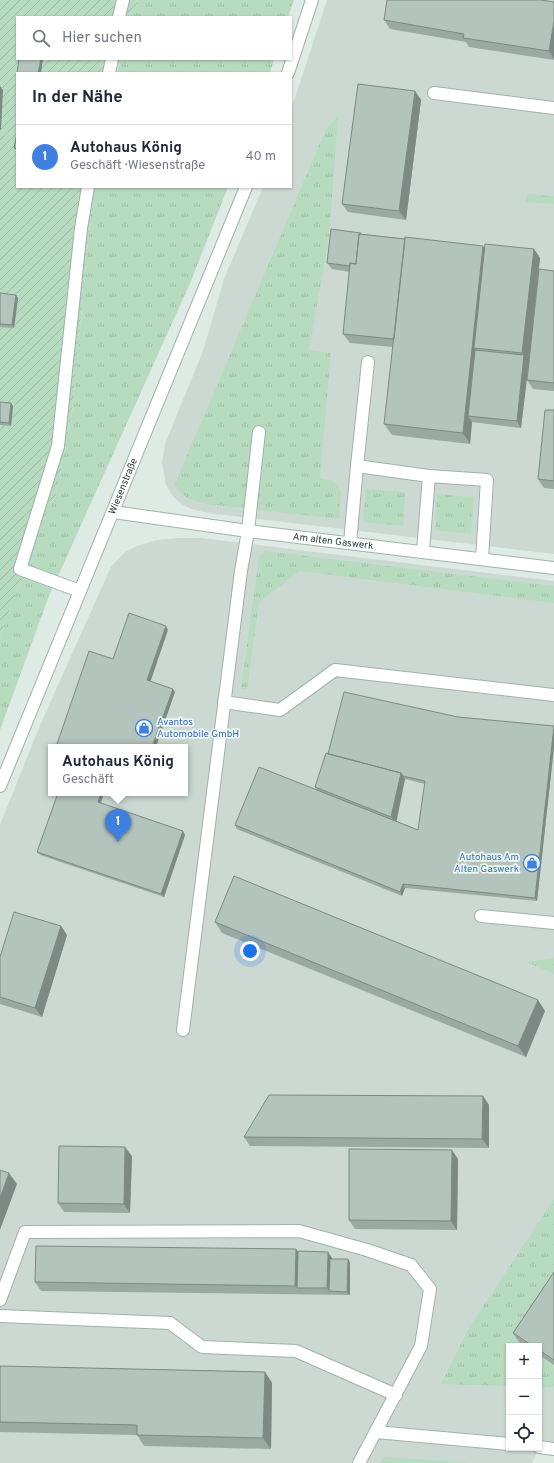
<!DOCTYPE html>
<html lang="de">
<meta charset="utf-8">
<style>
:root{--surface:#fff;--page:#f2f2f3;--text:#1f2937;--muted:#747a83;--line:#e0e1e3;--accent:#7e4844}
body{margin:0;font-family:Overpass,sans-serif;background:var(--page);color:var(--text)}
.controls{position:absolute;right:12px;bottom:12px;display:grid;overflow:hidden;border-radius:0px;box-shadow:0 1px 3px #0004}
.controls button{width:36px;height:36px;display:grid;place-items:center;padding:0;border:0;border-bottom:1px solid var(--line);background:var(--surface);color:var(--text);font:20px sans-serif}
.you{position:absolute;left:250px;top:951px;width:14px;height:14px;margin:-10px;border:3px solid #fff;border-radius:50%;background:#1a73e8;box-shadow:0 0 0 6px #1a73e833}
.badge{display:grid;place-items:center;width:26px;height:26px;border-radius:50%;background:var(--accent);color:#fff;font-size:13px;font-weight:700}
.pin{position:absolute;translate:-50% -33px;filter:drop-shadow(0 1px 2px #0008)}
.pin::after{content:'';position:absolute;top:21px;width:14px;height:12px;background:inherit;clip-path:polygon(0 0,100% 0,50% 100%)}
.popup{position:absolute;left:48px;top:744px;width:140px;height:52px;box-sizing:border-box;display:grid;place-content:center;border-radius:0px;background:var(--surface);filter:drop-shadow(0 1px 3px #0005);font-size:13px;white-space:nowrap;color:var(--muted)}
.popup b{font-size:15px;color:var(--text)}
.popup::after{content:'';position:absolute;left:50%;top:100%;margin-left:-8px;border:8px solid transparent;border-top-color:var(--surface)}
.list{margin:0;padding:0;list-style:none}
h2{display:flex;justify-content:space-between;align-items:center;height:52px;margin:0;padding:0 16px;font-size:17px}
h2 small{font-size:13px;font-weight:400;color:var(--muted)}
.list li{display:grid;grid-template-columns:26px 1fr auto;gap:12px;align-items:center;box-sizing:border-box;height:64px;padding:0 16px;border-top:1px solid var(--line)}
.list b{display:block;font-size:15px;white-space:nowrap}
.list p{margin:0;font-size:13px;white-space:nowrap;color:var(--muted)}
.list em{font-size:13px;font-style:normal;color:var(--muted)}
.icon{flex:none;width:22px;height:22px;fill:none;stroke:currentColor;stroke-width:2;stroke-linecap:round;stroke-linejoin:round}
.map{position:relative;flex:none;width:554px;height:1463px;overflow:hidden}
.search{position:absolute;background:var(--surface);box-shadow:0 1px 3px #0004;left:16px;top:16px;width:276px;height:44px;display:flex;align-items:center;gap:10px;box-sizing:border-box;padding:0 14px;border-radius:0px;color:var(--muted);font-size:15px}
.panel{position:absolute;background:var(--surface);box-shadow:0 1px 3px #0004;left:16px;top:72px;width:276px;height:116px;border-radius:0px}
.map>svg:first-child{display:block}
.built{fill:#ccd9d2;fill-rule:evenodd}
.grass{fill:url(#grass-tufts)}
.garden{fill:url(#garden-furrows)}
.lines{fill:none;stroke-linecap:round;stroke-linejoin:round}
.minor-casing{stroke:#a1b1ab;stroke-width:14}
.minor{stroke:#fff;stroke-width:12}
.wall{fill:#9aa9a2;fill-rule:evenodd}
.shaded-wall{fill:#7d8984}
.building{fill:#b3c4bc;stroke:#7d8984}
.labels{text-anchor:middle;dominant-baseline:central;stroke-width:3.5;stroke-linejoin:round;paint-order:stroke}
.street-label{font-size:10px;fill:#1f3931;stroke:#eef7f2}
.shop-label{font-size:10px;fill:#366cbe;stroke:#eef7f2;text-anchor:start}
</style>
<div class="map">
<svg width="554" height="1463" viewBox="0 0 554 1463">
<defs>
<pattern id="grass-tufts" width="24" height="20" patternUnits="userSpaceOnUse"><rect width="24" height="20" fill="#b6dbbe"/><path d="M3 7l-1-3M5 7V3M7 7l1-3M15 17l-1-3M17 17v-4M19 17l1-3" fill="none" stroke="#9cbda4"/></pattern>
<pattern id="garden-furrows" width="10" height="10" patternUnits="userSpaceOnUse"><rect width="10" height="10" fill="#b6dbbe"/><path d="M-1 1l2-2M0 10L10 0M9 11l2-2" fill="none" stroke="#9cbda4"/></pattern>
</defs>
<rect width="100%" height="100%" fill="#deeae4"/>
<path class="built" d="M 327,0 L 554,0 L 554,554 L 208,513 L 191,509 L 180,503 L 172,495 L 166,485 L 162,463 L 165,444 L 203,351 L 224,279 L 263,187 L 291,187 L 291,110 Z
M 178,538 L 201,538 L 554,581 L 554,1442 L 541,1442 L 539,1447 L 539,1346 L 509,1346 L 509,1448 L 539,1448 L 532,1463 L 0,1463 L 0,825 L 41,723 L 111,567 L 125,552 L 137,546 L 157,540 ZM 51,747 L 185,747 L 185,793 L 51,793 Z"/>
<path class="grass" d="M 138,0 L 294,0 L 288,17 L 133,17 Z
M 120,59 L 274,59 L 270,73 L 117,73 Z
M 338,116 L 329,238 L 309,350 L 331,353 L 320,478 L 334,481 L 341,491 L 339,519 L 207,504 L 189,499 L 180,492 L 175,484 L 326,129 Z
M 93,187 L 228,187 L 191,281 L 49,596 L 0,730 L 0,636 L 39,531 L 56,495 L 72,414 Z
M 527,194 L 554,196 L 554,204 L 526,202 Z
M 366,489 L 405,492 L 403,526 L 363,522 Z
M 437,494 L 474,497 L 471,534 L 435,530 Z
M 265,551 L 554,586 L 554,603 L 300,571 L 259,602 L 247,689 L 241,689 L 259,557 Z
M 554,958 L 554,974 L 526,962 Z
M 554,1199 L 554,1387 L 539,1387 L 539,1346 L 509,1346 L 509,1386 L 441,1384 L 470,1326 Z
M 385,1457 L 473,1463 L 380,1463 Z"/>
<path class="garden" d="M 0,0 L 138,0 L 133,17 L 17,17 L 17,59 L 120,59 L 116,73 L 17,73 L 17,187 L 93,187 L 72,414 L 56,495 L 39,531 L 0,636 Z"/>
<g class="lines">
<g class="minor-casing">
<g id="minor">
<path d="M 119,17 L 123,0"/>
<path d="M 109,73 L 112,59"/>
<path d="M 288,73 L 312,0"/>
<path d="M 434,93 L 554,108"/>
<path d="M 357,466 L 368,362"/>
<path id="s1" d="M 113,512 L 248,531 L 554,568"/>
<path d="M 350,543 L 357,466 L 429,476 L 487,480 L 482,558"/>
<path d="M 423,551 L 429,476"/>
<path d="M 80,591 L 20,569 L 58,446 L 81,228 L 88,187"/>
<path d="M 224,702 L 280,710 L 335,670 L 554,695"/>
<path id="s2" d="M 0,786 L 246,187"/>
<path d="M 481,916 L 554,923"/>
<path d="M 183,1030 L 241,571 L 248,531 L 259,432"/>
<path d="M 0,1300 L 25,1232 L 299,1231 L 367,1250 L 411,1265 L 430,1289 L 421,1346 L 359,1463"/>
<path d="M 0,1316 L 170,1323 L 202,1347 L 296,1351 L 396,1395"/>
<path d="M 376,1432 L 509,1444"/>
<path d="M 539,1447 L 554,1449"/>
</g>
</g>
<use href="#minor" class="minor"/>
</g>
<path class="wall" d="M 554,2 L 554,60 L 469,47 L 466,42 L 390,29 L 384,20 Z
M 415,91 L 421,100 L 406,220 L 348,212 L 342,204 Z
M 362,234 L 485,248 L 534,249 L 540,258 L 521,428 L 472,422 L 470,444 L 392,435 L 384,424 L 393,347 L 350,343 L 343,334 L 350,272 L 332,269 L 327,263 Z
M 554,271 L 554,391 L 533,389 L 527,380 Z
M 0,293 L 18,298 L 14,328 L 0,327 Z
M 0,402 L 13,406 L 11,426 L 0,425 Z
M 554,410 L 554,489 L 544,488 L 538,479 Z
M 458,717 L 554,727 L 554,747 L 537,901 L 405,888 L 402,896 L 237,829 L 235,825 L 317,790 L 315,787 L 328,754 ZM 405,779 L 425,784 L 418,830 L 396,821 Z
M 104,793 L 101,803 L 183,831 L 185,835 L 164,897 L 40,855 L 37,852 Z
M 215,922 L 545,1011 L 526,1057 L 222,933 Z
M 61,926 L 67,935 L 42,1017 L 0,1004 L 0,957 Z
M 483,1096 L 489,1105 L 489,1148 L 250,1146 L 244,1137 Z
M 132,1156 L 130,1213 L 64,1212 L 58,1203 Z
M 458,1159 L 457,1230 L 355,1229 L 349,1220 Z
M 298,1251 L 332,1259 L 348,1259 L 350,1263 L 350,1295 L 41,1291 L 35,1282 Z
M 554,1272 L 554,1365 L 539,1355 L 539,1346 L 526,1346 L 519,1342 L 513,1333 Z
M 0,1366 L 265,1372 L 272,1383 L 271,1449 L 144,1446 L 137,1435 L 0,1432 Z"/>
<path class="shaded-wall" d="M 554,21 L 554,59 L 549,51 Z
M 41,59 L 43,59 L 41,73 L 38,73 Z
M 0,86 L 3,90 L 1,130 L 0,129 Z
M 415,91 L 421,100 L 406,220 L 399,211 Z
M 483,246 L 491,256 L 474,348 L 480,356 L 468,416 L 472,422 L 470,444 L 463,433 Z
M 534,249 L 540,258 L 529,362 L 522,353 Z
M 16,295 L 18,298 L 14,328 L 12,325 Z
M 524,355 L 529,362 L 521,428 L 517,421 Z
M 11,403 L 13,406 L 11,426 L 9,423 Z
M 166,626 L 168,630 L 150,683 L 147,680 Z
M 173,689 L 175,692 L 156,747 L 152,747 Z
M 554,726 L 554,747 L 537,901 L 535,898 Z
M 401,773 L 405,779 L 396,824 L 391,817 Z
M 101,793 L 104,793 L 100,805 L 98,802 Z
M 183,831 L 185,835 L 164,897 L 161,894 Z
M 403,884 L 405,888 L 402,896 L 400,892 Z
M 61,926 L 67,935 L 42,1017 L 35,1008 Z
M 538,1000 L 545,1011 L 526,1057 L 518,1046 Z
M 483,1096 L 489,1105 L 489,1148 L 482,1139 Z
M 125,1147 L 132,1156 L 130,1213 L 124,1204 Z
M 452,1150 L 458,1159 L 457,1230 L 451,1221 Z
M 9,1173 L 17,1184 L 0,1230 L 0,1198 Z
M 296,1249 L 302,1258 L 297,1288 L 295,1286 Z
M 328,1252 L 332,1258 L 332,1292 L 329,1291 L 327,1288 Z
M 348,1259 L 350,1263 L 350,1295 L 347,1292 Z
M 265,1372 L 272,1383 L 271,1449 L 263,1438 Z"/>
<path class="building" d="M 387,0 L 541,0 L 554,2 L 554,21 L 549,51 L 463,38 L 464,34 L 384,20 Z
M 19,59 L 41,59 L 38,73 L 17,73 Z
M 358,84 L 415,91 L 399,211 L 342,204 Z
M 17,134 L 17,149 L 14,148 Z
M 331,229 L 361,233 L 361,234 L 359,234 L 356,264 L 350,263 L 350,266 L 327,263 Z
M 359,234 L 405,239 L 394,339 L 343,334 L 350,263 L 356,264 Z
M 405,237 L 483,246 L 463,433 L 384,424 Z
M 485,244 L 534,249 L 522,353 L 474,348 Z
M 539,269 L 554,271 L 554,383 L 527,380 Z
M 0,293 L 16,295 L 12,325 L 0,324 Z
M 475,350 L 524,355 L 517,421 L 468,416 Z
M 0,402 L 11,403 L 9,423 L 0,422 Z
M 545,410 L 554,410 L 554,481 L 538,479 Z
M 129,613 L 166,626 L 147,680 L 173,689 L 152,747 L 56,747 L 89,651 L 113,659 Z
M 344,692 L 458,717 L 554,726 L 535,898 L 403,884 L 400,892 L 235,825 L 259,767 L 418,830 L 425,781 L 403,776 L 401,773 L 328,754 Z
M 326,753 L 401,773 L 391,817 L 315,787 Z
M 58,793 L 101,793 L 98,802 L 183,831 L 161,894 L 37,852 Z
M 234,876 L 538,1000 L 518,1046 L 215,922 Z
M 14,912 L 61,926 L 35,1008 L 0,997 L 0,957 Z
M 269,1095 L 483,1096 L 482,1139 L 244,1137 Z
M 59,1146 L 125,1147 L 124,1204 L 58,1203 Z
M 349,1149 L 452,1150 L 451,1221 L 349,1220 Z
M 0,1170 L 9,1173 L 0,1198 Z
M 36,1246 L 296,1249 L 295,1286 L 35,1282 Z
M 298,1251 L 328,1252 L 327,1288 L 297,1288 Z
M 330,1259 L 348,1259 L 347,1292 L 329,1291 Z
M 554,1272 L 554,1360 L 539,1350 L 539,1346 L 533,1346 L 513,1333 Z
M 0,1366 L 265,1372 L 263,1438 L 137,1435 L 137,1425 L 0,1422 Z"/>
<defs>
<g id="shop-ring" transform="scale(0.9)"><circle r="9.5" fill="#eef7f2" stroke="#3f7fe0" stroke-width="1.5"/><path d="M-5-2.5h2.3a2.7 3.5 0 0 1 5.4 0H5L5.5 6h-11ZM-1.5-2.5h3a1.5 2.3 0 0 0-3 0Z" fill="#3f7fe0"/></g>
</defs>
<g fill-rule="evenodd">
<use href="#shop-ring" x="144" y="728"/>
<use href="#shop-ring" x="532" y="863"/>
</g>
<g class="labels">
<g class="street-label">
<text stroke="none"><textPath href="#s2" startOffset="324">Wiesenstraße</textPath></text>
<text stroke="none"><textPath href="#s1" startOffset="222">Am alten Gaswerk</textPath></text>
</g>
<g class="shop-label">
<text x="157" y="722">Avantos<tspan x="157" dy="12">Automobile GmbH</tspan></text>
<text x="519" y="857" text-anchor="end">Autohaus Am<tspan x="519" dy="12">Alten Gaswerk</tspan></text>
</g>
</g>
</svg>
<div class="controls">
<button>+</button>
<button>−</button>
<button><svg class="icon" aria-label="locate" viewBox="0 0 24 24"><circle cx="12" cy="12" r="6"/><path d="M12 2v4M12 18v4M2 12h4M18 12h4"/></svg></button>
</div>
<div class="you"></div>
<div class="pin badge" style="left:118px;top:842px;background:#3f7fe0">1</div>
<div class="popup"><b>Autohaus König</b>Geschäft</div>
<div class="search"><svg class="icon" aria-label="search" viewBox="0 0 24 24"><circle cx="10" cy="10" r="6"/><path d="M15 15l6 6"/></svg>Hier suchen</div>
<section class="panel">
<h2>In der Nähe<small></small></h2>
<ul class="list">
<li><span class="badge" style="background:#3f7fe0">1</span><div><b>Autohaus König</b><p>Geschäft · Wiesenstraße</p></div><em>40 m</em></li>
</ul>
</section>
</div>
